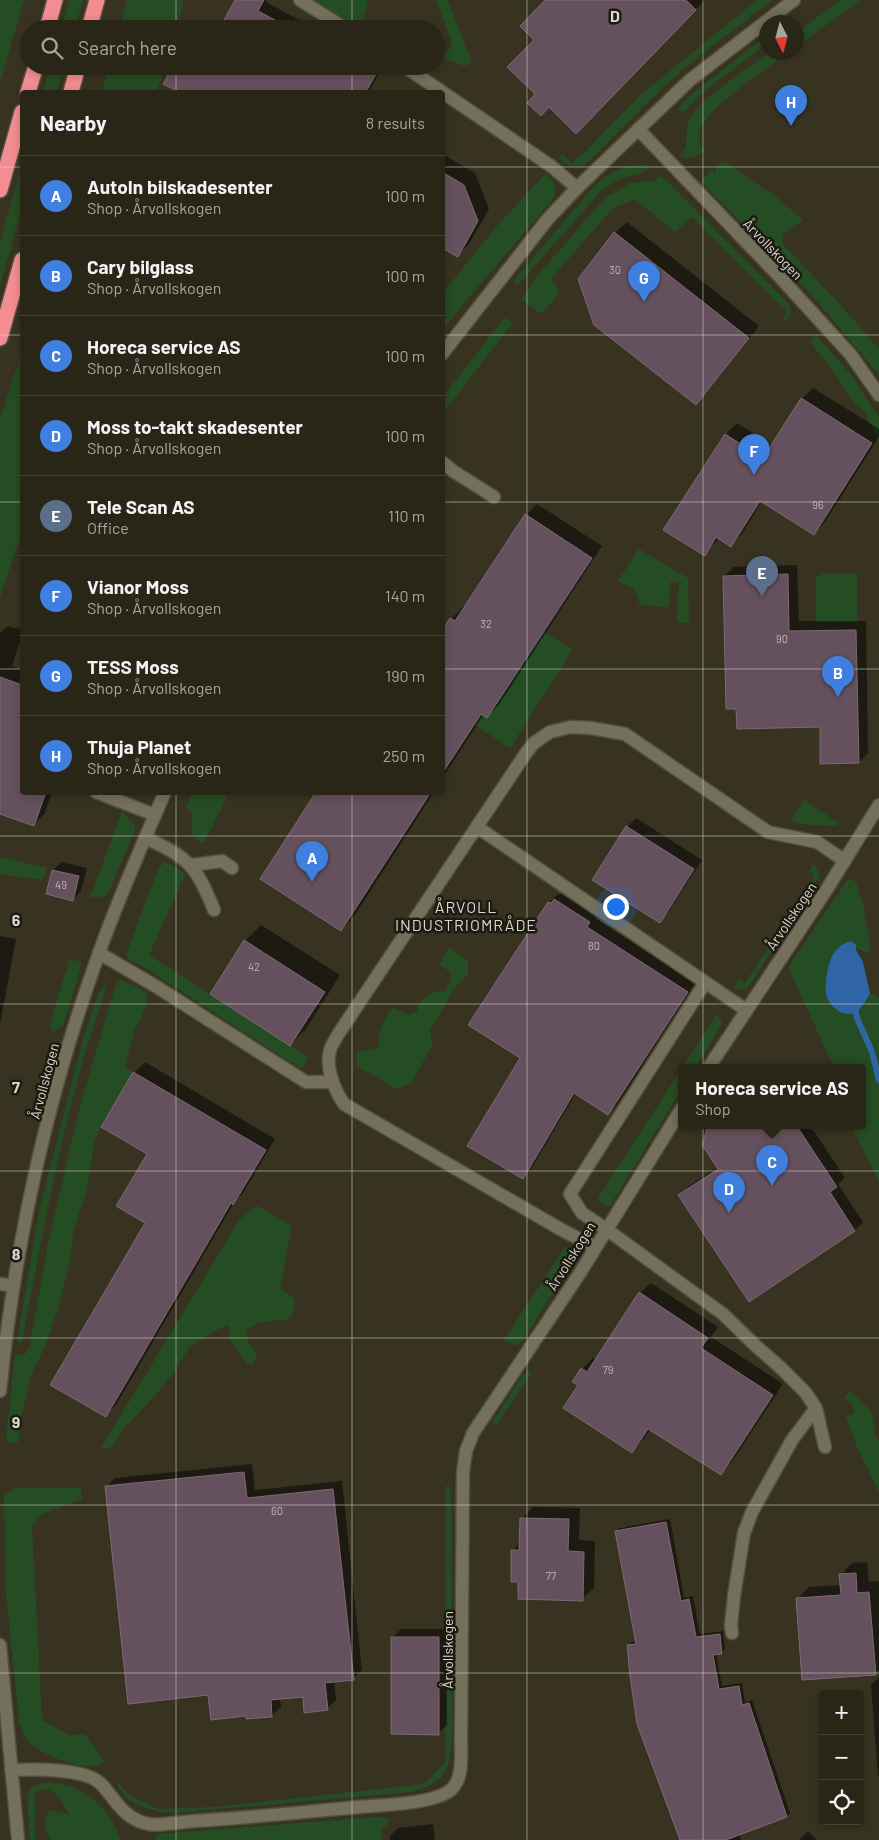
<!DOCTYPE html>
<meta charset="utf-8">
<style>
:root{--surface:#292618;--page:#312e21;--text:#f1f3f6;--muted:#a5a5a2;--line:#454337;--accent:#c1a8f3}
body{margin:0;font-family:Barlow,sans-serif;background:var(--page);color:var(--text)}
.controls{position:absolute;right:15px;bottom:15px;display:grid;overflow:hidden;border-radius:5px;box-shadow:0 2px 8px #0003}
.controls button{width:45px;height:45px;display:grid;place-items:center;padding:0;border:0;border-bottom:1px solid var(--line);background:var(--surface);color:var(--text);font:25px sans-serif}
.compass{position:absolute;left:759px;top:15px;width:45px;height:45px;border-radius:50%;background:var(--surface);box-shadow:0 2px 8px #0003;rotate:174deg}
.you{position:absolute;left:615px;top:906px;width:18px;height:18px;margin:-12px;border:4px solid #fff;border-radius:50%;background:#1a73e8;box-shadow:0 0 0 8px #1a73e833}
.badge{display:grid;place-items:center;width:32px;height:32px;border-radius:50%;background:var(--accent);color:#fff;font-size:16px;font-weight:700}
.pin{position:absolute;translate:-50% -41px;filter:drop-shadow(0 1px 2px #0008)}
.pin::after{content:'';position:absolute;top:26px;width:18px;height:15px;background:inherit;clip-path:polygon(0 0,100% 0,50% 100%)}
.popup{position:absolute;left:678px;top:1064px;width:188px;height:65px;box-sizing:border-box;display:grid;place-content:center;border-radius:5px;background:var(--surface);filter:drop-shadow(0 1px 4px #0005);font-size:16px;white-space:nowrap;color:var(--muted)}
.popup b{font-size:19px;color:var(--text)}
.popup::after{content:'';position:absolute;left:50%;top:100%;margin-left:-10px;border:10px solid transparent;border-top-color:var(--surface)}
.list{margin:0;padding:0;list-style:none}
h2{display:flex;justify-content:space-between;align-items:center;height:65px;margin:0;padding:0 20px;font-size:21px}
h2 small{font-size:16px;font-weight:400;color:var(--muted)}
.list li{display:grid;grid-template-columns:32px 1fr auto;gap:15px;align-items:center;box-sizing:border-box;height:80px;padding:0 20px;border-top:1px solid var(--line)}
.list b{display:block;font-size:19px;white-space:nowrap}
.list p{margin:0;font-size:16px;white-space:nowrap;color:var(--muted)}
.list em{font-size:16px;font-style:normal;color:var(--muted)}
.icon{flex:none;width:28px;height:28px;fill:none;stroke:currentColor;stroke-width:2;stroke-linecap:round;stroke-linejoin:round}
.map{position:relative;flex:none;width:879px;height:1840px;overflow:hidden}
.search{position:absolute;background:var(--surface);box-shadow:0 2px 8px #0003;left:20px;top:20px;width:425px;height:55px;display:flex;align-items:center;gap:12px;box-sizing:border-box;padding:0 18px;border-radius:28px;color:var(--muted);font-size:19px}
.panel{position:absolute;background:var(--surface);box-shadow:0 2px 8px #0003;left:20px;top:90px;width:425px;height:705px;border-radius:5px}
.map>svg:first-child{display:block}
.green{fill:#254d23}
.water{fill:#2f64a6}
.shadow{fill:#0007}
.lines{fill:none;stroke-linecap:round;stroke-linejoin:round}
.stream{stroke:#2f64a6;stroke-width:6}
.building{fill:#65515d;stroke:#7e6975}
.lane-casing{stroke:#53503f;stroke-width:15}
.street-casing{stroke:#53503f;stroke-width:15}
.highway-casing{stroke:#53503f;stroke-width:18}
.lane{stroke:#74705b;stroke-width:12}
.street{stroke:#74705b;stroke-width:12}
.highway{stroke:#f38d91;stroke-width:15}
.grid{fill:none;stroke:#dbd9ce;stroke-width:1;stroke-opacity:0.55}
.labels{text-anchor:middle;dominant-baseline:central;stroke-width:5;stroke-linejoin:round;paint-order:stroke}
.number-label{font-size:11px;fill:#beb7b2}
.street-label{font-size:14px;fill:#dbd9ce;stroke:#1c1b12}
.quarter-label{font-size:16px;letter-spacing:1px;fill:#dbd9ce;stroke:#1c1b12}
.grid-label{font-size:16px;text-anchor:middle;font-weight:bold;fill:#dbd9ce;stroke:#1c1b12;stroke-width:5;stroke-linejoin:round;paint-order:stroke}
</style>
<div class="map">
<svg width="879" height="1840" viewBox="0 0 879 1840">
<rect width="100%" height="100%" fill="#373320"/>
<path class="green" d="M 0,0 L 24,0 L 0,82 Z
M 69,0 L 83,0 L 75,29 L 61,29 Z
M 127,0 L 181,0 L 184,2 L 176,29 L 120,29 Z
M 311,0 L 368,0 L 363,20 C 345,29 325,10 311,0 Z
M 436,0 L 448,0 L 472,63 L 464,66 L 443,58 L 451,46 L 451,40 Z
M 757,0 L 773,0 L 695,59 L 661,89 L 586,164 C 573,168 568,167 559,158 L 562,154 L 572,163 L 587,150 L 639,96 Z
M 841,0 L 861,0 L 797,46 L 797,32 Z
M 766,36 L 766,44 L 702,93 L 683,113 L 678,108 L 693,93 Z
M 769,53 L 788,53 C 768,68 704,109 699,133 C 698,139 701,146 705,151 C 696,157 690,160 679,157 C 693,141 681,133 691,117 C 701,99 751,66 769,53 Z
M 50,66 L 64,66 L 57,92 L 43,92 Z
M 109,66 L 165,66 L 157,92 L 102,92 Z
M 725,162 L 775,196 L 803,220 L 784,233 L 782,243 L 838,302 L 879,349 L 879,372 L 874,369 L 805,287 L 702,183 L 703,179 L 712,169 L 716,176 L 715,169 L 720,163 Z
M 22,164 L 22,207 L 0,286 L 0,242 Z
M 647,165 L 649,168 L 641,173 L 620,179 L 602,190 L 518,285 L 513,281 L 592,189 C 609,172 622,164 647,165 Z
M 546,173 C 554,181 559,187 553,199 L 465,302 L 443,330 L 443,293 L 496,227 Z
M 661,175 L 788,303 C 792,311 791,315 785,322 L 783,320 L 787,312 L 692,217 L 675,232 L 635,199 L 612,209 L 550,280 L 555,284 L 559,292 L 554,300 L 541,314 L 521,299 L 537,276 L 605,198 L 631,183 L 653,181 Z
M 504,318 L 510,320 L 512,324 L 443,413 L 443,397 Z
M 816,335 L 853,377 L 879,418 L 879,442 L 864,411 L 855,404 L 831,368 L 811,343 L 811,339 Z
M 22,351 L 22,532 L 0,598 L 0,419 Z
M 639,549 L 688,578 L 689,623 L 677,622 L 679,582 L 670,582 L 669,607 L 640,605 L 634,589 L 618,581 Z
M 857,573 L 857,622 L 816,622 L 816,578 L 823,574 Z
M 543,632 L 573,649 L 510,748 L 443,704 L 442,688 L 487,718 Z
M 192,793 L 229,793 L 204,843 L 200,842 L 192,833 L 192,813 L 186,808 Z
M 804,800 L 839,823 L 837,826 C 822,825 804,826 790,821 Z
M 122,811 L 135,825 L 135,830 L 107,896 L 90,898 Z
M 0,857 L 47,868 L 42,880 L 0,874 Z
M 164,861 L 186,873 L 149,955 L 309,1058 L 301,1069 L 144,967 L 129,960 L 126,955 L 156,874 Z
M 814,864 L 820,875 L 751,983 L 745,990 L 734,988 L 739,979 L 745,983 L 813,879 L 813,874 L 809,872 Z
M 847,880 L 852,880 L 856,882 L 863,904 L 871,953 L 856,949 L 830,958 L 825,994 L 856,1012 L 870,994 L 879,997 L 879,1182 L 851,1125 L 862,1125 L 862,1067 L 834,1067 L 790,972 L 789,966 Z
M 449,947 L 468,961 L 468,974 L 452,991 L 442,1011 L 430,1029 L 432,1046 L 411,1083 L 396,1089 L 357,1066 L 356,1053 L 380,1047 C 376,1031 383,1021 392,1008 L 410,1015 L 418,1010 L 417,1006 C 425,996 432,990 445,991 L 450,981 L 451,972 L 439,965 Z
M 70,959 L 82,962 L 63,1026 L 54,1031 L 50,1027 L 57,999 Z
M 121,980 L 136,986 L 147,993 L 146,1008 L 134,1031 L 125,1067 L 133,1072 L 101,1126 L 94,1144 L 87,1190 L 73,1232 L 71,1255 L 58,1308 L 46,1344 L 31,1375 L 20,1421 L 19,1440 L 16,1443 L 10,1443 L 6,1439 L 15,1355 L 25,1354 L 30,1346 L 48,1243 L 79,1110 L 113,994 L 117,983 Z
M 105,985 L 105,992 C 65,1105 44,1225 22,1343 L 17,1342 L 40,1206 L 83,1040 L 93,1008 L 99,993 Z
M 716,1015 L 721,1019 L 722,1024 L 696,1067 L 683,1067 Z
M 682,1068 L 682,1089 L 610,1206 L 599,1202 L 598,1198 Z
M 257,1206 L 292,1226 L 280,1288 L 295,1299 L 293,1314 L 288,1319 L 258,1323 L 246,1330 L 249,1343 L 257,1354 L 253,1364 L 247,1364 L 229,1338 L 229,1325 L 220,1328 L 189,1348 L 172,1375 L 154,1397 L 123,1429 L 111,1448 L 101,1448 L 238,1222 L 250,1209 Z
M 565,1247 C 571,1249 572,1255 573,1261 L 521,1343 L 514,1345 L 504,1340 Z
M 527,1371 L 532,1372 L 496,1426 L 492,1423 L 521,1377 Z
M 850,1392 C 866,1404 877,1413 874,1434 L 879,1441 L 879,1492 L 856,1445 L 846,1416 L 854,1414 L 852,1404 L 844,1397 Z
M 446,1486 L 449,1486 L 451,1496 C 452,1562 452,1628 452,1695 C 452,1713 454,1755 446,1770 C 438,1784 425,1788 411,1792 L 174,1813 C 153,1812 130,1806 118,1787 L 119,1783 L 124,1790 L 132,1796 L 158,1809 L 215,1807 L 423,1784 L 445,1763 Z
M 15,1488 L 81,1488 L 82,1499 L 42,1514 L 32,1526 L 42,1720 L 69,1735 L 85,1734 L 105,1762 C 97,1765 90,1768 82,1766 C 65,1763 36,1752 26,1738 C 23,1733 21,1725 19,1720 L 6,1593 L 4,1496 Z
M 45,1783 C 52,1783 61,1784 68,1786 C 92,1792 114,1817 120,1840 L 51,1840 C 44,1829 42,1821 50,1810 L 69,1815 C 64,1803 51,1780 35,1793 L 35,1840 L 30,1840 L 27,1797 C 30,1786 35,1785 45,1783 Z
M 376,1817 L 389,1818 L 387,1825 L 382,1829 L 382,1840 L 156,1840 L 155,1838 L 157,1834 Z"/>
<path class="water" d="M 851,941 L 856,945 L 856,950 L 863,962 L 870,994 C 866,1000 862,1008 856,1012 C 844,1019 829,1006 826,995 C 825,992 826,987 826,984 C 827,964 832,946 851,941 Z"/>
<path class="shadow" d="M 236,0 L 267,0 L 266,2 L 316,29 L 221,29 Z
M 547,0 L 703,0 L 704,1 L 576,132 L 537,94 L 536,40 Z
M 174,66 L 383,66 L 369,92 L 181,92 L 165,84 Z
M 442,154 L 475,173 L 489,209 L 469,244 L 458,255 L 442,246 Z
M 627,222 L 759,326 L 707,392 L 696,404 L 615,233 Z
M 813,388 L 879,429 L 879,437 L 825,522 L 814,534 L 762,501 L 742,534 L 731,545 L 719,538 L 704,555 L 726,434 L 737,423 L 773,446 L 802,399 Z
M 537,504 L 602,546 L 499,705 L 487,716 L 484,714 L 442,779 L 442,632 L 451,619 L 463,607 L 465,609 L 526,515 Z
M 797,565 L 799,621 L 866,621 L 868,753 L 859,762 L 821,726 L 724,576 L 734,567 Z
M 22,621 L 22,635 L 12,666 L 22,670 L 22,792 L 52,792 L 45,813 L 33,825 L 0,813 L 0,633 L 8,626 L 19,629 Z
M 317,792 L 434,792 L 353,918 L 341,930 Z
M 636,818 L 702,860 L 668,912 L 659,921 L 594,880 L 627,827 Z
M 62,862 L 87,868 L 81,891 L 73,900 L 48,894 L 53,870 Z
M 564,891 L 598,913 L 595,918 L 695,983 L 617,1105 L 608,1113 L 576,1093 L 531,1169 L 523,1178 L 521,1057 L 549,902 L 558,894 L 560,895 Z
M 261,925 L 340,975 L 306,1029 L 290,1045 L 245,941 Z
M 0,936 L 16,939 L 0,1024 Z
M 145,1062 L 275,1139 L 243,1193 L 235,1201 L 116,1405 L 105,1416 L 146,1223 L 149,1153 L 102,1126 L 134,1073 Z
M 713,1125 L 810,1125 L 845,1178 L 838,1184 L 863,1222 L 855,1230 L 680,1195 L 689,1186 L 718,1167 L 709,1129 Z
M 651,1283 L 718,1327 L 711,1337 L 783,1384 L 731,1463 L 721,1474 L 651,1429 L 642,1441 L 632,1452 L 580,1385 L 574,1381 L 582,1369 L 593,1358 L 596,1360 L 640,1293 Z
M 252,1464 L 255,1490 L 342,1481 L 362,1670 L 353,1678 L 334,1680 L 336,1700 L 327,1709 L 304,1695 L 280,1698 L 281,1707 L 272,1715 L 247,1715 L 210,1694 L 106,1487 L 115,1478 Z
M 533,1507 L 580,1508 L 579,1540 L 595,1541 L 594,1588 L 582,1599 L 520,1581 L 513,1550 L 521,1542 L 521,1519 Z
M 670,1519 L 684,1598 L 693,1596 L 700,1634 L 723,1631 L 725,1649 L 721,1653 L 716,1653 L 722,1686 L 742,1683 L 745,1703 L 752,1700 L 790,1813 L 787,1816 L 739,1834 L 741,1840 L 682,1840 L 628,1646 L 632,1642 L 636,1642 L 616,1531 L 620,1528 Z
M 867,1562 L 869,1582 L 879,1581 L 879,1670 L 875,1673 L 798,1599 L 809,1587 L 841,1585 L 841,1575 L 852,1563 Z
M 401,1629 L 447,1629 L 447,1725 L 438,1733 L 392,1638 Z
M 879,1677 L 879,1776 L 878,1776 L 871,1685 Z
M 433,1824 L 435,1840 L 390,1840 L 390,1836 L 398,1828 Z
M 808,1831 L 817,1840 L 799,1840 Z"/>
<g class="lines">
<path class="stream" d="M 854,1004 L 857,1018 L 872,1052 L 879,1080"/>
</g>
<path class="building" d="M 235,0 L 264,0 L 258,11 L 292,29 L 219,29 Z
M 545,0 L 686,0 L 696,10 L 576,134 L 549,107 L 541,116 L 527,103 L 535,94 L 507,67 L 534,40 L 520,26 Z
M 173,66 L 362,66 L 376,74 L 366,92 L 178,92 L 163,84 Z
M 442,172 L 464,185 L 478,221 L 458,257 L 442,248 Z
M 614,232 L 749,338 L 696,405 L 594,325 L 578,279 Z
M 801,398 L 872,443 L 814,535 L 760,501 L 731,547 L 716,537 L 705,556 L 663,530 L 725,434 L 763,458 Z
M 525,514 L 592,558 L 487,718 L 481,714 L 442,774 L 442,630 L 450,618 L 455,621 Z
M 788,574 L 789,631 L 856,630 L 859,763 L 820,764 L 820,727 L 737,729 L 736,709 L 726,709 L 723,576 Z
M 0,677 L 22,685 L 22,792 L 46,792 L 34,826 L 0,814 Z
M 316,792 L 431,792 L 341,931 L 260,879 Z
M 626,826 L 694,869 L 660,923 L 592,880 Z
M 52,870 L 79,876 L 73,901 L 46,894 Z
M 554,899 L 590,922 L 587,927 L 688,992 L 608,1115 L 574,1093 L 523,1179 L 467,1146 L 520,1058 L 468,1025 L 548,902 L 551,903 Z
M 244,940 L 325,992 L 290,1046 L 210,994 Z
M 133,1072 L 266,1150 L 233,1205 L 231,1203 L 106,1417 L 50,1385 L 145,1223 L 116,1206 L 147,1154 L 101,1127 Z
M 713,1125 L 796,1125 L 837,1187 L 830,1192 L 855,1231 L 749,1302 L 678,1195 L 718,1169 L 702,1145 L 707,1129 Z
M 639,1292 L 708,1338 L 701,1348 L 773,1395 L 721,1475 L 648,1429 L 632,1453 L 563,1408 L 578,1385 L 572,1382 L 581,1368 L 587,1372 Z
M 244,1472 L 247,1498 L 333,1489 L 354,1680 L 325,1683 L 328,1710 L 304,1713 L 303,1697 L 271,1700 L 272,1717 L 246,1719 L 246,1716 L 211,1720 L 208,1695 L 128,1704 L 105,1486 Z
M 520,1518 L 569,1519 L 568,1551 L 584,1552 L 583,1601 L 518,1599 L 518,1582 L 511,1582 L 511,1550 L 519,1550 Z
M 666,1522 L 681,1601 L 689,1599 L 696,1637 L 720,1634 L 722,1654 L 713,1655 L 719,1689 L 739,1686 L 742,1705 L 749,1703 L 787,1817 L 726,1840 L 680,1840 L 637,1724 L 630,1676 L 627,1645 L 636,1644 L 615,1531 Z
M 856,1573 L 857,1593 L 869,1592 L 876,1675 L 802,1680 L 796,1598 L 841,1595 L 839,1574 Z
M 391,1637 L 439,1637 L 439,1735 L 391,1734 Z"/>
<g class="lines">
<g class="lane-casing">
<path id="lane" d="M 300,0 L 346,29
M 404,66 L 551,166 L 577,188
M 442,462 L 453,471 L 494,497
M 96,792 L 155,815
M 477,827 L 746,1010
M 145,838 C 188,856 197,867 214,910
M 192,865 L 222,861 L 232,868
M 99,953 L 157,987 L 306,1082 L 333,1082
M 705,983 L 570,1194 L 582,1213 L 606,1229 L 723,1314 L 756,1346 L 781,1368 L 805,1392 L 816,1408 L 825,1447
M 595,1247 L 562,1230 L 344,1104 C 334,1089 324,1066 331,1047 C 333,1043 336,1038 339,1033 L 526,753 L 534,743 L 550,732 L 571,727 L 591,728 L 625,734 L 768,832 L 817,842 L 845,861
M 732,1633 L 731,1625 L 734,1596 L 744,1533 L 752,1512 L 792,1440 L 816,1408"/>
</g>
<g class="street-casing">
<path id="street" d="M 638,129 L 778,275 L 851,355 L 879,395
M 442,354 L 547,220 L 577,188 L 690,80 L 794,0
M 709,1067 L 827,889 L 879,805
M 0,1284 L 14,1286
M 0,1391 C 15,1243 48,1094 99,953 C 118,899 142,845 165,792
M 0,1645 L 18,1840
M 11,1770 C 32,1769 84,1768 100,1783 C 116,1799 122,1818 148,1824 C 159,1826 180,1822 193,1821 C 248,1818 303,1812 359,1807 C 382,1805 429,1804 448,1792 C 464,1782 461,1756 461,1740 L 463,1472 L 466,1451 L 473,1433 L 580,1273 L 682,1108"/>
</g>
<g class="highway-casing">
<path id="highway" d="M 47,29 L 55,0
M 89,29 L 97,0
M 28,92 L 36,66
M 71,92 L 78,66
M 0,190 L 22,112
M 0,338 L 22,260"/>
</g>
<use href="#lane" class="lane"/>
<use href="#street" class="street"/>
<use href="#highway" class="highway"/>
</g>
<path class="grid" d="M 176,0 L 176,29M 352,0 L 352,29M 527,0 L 527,1840M 703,0 L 703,1840M 176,66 L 176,92M 352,66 L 352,92M 0,167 L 22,167M 442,167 L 879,167M 0,335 L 22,335M 442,335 L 879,335M 0,502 L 22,502M 442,502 L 879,502M 0,669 L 22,669M 442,669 L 879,669M 176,792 L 176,1840M 352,792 L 352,1840M 0,836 L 879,836M 0,1004 L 879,1004M 0,1171 L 879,1171M 0,1338 L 879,1338M 0,1505 L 879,1505M 0,1673 L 879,1673"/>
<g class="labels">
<g class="number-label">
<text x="615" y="269">30</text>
<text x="818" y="504">96</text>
<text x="486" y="623">32</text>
<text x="782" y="638">90</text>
<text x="61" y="884">49</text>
<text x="594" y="945">80</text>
<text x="254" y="966">42</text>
<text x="608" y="1369">79</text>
<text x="277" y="1510">60</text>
<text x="551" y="1575">77</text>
</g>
<g class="street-label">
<text transform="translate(773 249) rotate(46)">Årvollskogen</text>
<text transform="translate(791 916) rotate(-56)">Årvollskogen</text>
<text transform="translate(44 1081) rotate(-75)">Årvollskogen</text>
<text transform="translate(571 1256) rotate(-58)">Årvollskogen</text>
<text transform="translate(447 1650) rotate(-90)">Årvollskogen</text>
</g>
<g class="quarter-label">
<text x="466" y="906">ÅRVOLL<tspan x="466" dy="18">INDUSTRIOMRÅDE</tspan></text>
</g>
</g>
<g class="grid-label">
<text x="615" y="22">D</text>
<text x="16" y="926">6</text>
<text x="16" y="1093">7</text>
<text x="16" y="1260">8</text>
<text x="16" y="1428">9</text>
</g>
</svg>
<div class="controls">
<button>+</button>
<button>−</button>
<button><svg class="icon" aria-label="locate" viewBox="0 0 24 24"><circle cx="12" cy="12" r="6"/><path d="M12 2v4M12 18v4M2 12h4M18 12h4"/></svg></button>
</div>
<svg class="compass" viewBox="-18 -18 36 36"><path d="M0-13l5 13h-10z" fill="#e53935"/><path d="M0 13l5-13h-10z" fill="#a5a5a2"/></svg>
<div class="you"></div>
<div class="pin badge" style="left:312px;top:882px;background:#3f7fe0">A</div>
<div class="pin badge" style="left:838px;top:697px;background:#3f7fe0">B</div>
<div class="pin badge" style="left:772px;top:1186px;background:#3f7fe0">C</div>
<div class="popup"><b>Horeca service AS</b>Shop</div>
<div class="pin badge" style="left:729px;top:1213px;background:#3f7fe0">D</div>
<div class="pin badge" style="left:762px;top:597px;background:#5c6f8a">E</div>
<div class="pin badge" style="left:754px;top:475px;background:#3f7fe0">F</div>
<div class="pin badge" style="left:644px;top:302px;background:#3f7fe0">G</div>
<div class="pin badge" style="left:791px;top:126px;background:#3f7fe0">H</div>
<div class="search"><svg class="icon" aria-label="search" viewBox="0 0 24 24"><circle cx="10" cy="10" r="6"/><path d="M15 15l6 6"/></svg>Search here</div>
<section class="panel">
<h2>Nearby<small>8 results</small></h2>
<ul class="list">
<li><span class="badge" style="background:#3f7fe0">A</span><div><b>AutoIn bilskadesenter</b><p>Shop · Årvollskogen</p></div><em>100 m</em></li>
<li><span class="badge" style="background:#3f7fe0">B</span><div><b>Cary bilglass</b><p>Shop · Årvollskogen</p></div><em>100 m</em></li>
<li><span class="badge" style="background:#3f7fe0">C</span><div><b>Horeca service AS</b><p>Shop · Årvollskogen</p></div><em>100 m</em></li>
<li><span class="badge" style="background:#3f7fe0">D</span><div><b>Moss to-takt skadesenter</b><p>Shop · Årvollskogen</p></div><em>100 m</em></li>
<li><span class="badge" style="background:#5c6f8a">E</span><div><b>Tele Scan AS</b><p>Office</p></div><em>110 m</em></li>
<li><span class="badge" style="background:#3f7fe0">F</span><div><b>Vianor Moss</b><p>Shop · Årvollskogen</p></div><em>140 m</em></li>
<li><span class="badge" style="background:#3f7fe0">G</span><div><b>TESS Moss</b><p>Shop · Årvollskogen</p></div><em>190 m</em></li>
<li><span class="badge" style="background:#3f7fe0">H</span><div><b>Thuja Planet</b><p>Shop · Årvollskogen</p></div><em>250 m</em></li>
</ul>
</section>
</div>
